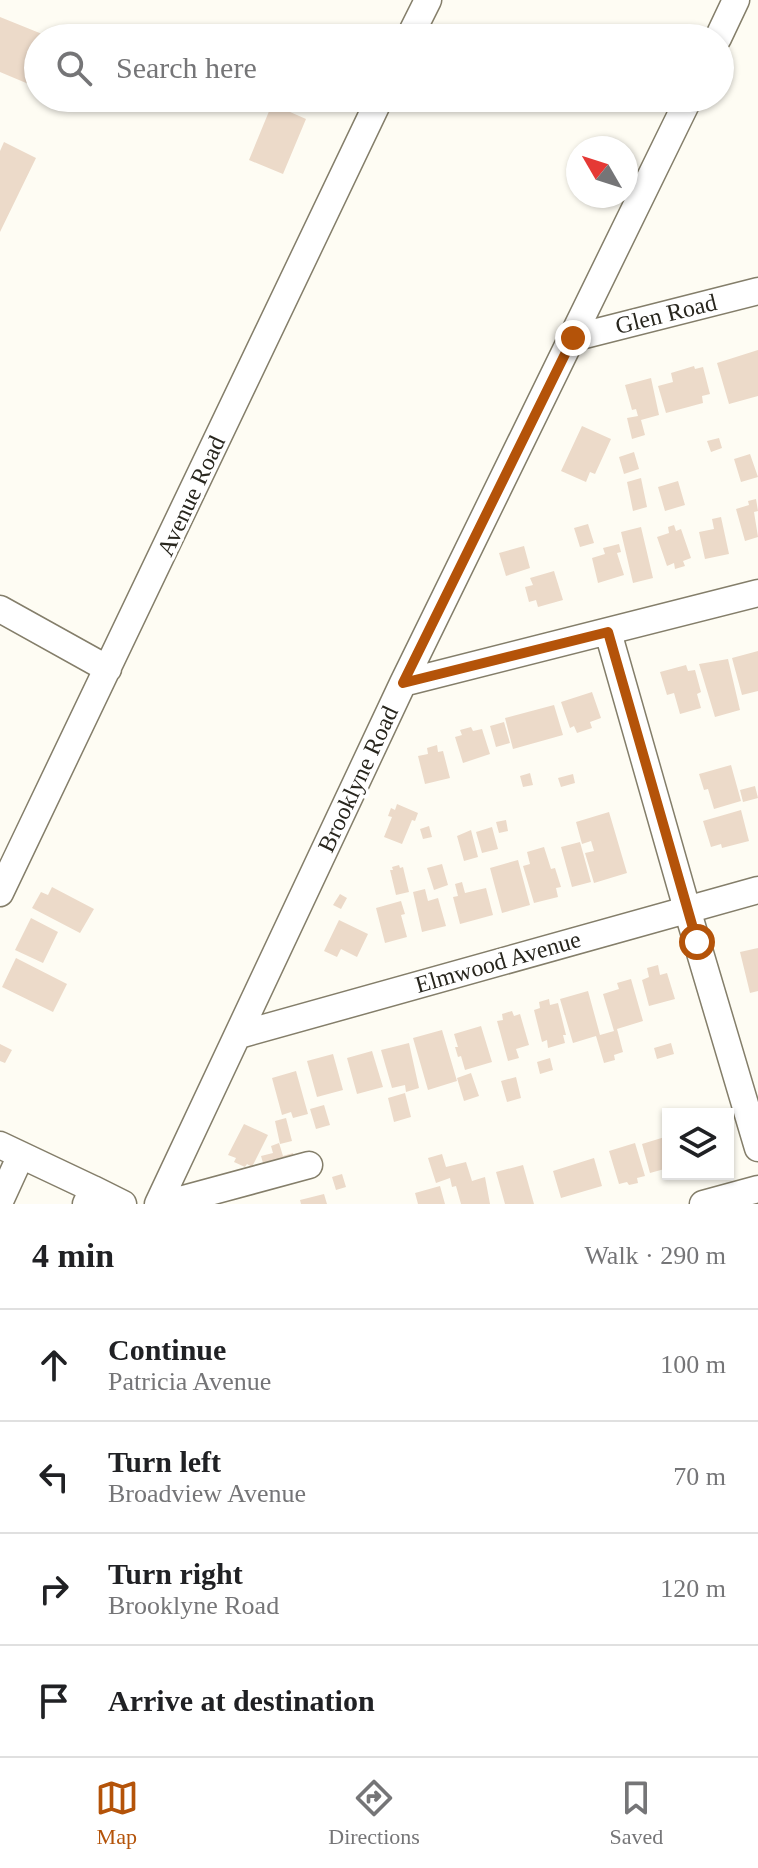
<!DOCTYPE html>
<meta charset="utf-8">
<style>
:root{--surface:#fff;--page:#f2f2f2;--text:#202124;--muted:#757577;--line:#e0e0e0;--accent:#b45309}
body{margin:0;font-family:Georgia,serif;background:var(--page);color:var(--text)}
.controls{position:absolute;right:24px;bottom:24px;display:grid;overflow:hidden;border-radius:0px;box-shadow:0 2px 6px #0004}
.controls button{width:72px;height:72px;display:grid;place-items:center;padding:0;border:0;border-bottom:2px solid var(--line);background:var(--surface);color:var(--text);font:40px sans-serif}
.compass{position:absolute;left:566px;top:136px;width:72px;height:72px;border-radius:50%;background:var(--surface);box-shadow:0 2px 6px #0004;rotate:309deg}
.stop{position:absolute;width:24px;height:24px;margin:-18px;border:6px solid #b45309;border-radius:50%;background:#fff}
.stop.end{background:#b45309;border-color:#fff;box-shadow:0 2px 8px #0008}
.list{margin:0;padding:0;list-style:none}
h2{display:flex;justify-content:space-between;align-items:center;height:104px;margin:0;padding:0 32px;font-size:34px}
h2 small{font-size:26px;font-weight:400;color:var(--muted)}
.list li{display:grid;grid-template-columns:52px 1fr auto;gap:24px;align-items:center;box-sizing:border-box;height:112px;padding:0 32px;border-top:2px solid var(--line)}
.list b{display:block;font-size:30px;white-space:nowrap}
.list p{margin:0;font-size:26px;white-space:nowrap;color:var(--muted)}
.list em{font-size:26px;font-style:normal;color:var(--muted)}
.icon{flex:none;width:44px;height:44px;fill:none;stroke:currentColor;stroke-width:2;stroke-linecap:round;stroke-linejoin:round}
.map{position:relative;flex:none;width:758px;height:1204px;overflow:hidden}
.search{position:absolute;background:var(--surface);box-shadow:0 2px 6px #0004;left:24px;right:24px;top:24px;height:88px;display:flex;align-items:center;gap:20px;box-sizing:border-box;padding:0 28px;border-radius:44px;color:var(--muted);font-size:30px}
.sheet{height:552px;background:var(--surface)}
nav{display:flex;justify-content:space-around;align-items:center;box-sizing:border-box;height:112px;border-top:2px solid var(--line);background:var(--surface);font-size:22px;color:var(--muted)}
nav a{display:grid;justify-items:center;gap:4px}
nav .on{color:var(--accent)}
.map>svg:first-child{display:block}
.building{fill:#ecdac9}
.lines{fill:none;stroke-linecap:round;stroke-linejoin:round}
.minor-casing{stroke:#847e6a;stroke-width:29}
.minor{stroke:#fff;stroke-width:26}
.route{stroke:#b45309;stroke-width:10}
.labels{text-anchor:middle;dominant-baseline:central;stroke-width:7;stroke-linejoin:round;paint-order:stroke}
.street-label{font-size:24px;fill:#28261e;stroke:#fff}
</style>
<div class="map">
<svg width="758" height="1204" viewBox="0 0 758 1204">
<rect width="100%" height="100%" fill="#fefcf3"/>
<path class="building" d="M 0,17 L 52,38 L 38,38 L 38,88 L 0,72 Z
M 272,104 L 306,119 L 283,174 L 249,160 Z
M 4,142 L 36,158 L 0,232 L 0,151 Z
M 758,350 L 758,396 L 729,404 L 717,363 Z
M 694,366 L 695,369 L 703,367 L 710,394 L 702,396 L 703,403 L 666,413 L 658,386 L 673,382 L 671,373 Z
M 651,378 L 659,415 L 641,420 L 645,435 L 632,439 L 627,418 L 638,416 L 636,409 L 632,410 L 625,385 Z
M 582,426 L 611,439 L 595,474 L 590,472 L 586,482 L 561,471 Z
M 719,438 L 722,448 L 711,452 L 707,441 Z
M 634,452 L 639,469 L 624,474 L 619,457 Z
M 750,454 L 758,477 L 741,482 L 734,459 Z
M 641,478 L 647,507 L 633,511 L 627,482 Z
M 678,481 L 685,505 L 665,511 L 658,487 Z
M 756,499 L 758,511 L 754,512 L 758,537 L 745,541 L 736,509 L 749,505 L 748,501 Z
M 721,517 L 729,554 L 705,559 L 699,532 L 714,529 L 712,519 Z
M 588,524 L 594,543 L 580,547 L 574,528 Z
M 674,525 L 676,531 L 681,529 L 691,558 L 683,561 L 685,566 L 675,569 L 674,563 L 667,566 L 657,537 L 669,533 L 668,527 Z
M 641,527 L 653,578 L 633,583 L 621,532 Z
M 619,544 L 621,552 L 617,553 L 624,575 L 598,583 L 592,558 L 605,554 L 603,548 Z
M 524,546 L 530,568 L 506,576 L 499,553 Z
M 554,571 L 563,600 L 538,607 L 536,600 L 529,602 L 525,587 L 533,585 L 530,578 Z
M 758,651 L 758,691 L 742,695 L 732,658 Z
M 728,659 L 740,710 L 715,717 L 699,664 Z
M 686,665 L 688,671 L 695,670 L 701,692 L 697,694 L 701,708 L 680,714 L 674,693 L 667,695 L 660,672 Z
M 592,692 L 601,718 L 590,722 L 592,728 L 577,733 L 574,726 L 570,728 L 561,702 Z
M 554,705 L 563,735 L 513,749 L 505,718 Z
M 504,722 L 510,743 L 496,747 L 490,726 Z
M 471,727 L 473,731 L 482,729 L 490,754 L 463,763 L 455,737 L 462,735 L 460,730 Z
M 437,745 L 438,752 L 443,751 L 450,778 L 425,784 L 418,756 L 428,754 L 427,748 Z
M 731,765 L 741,801 L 714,809 L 708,789 L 704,790 L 699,774 Z
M 530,773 L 533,785 L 523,787 L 520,776 Z
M 573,774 L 575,783 L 561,787 L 558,778 Z
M 755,786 L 758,798 L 743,802 L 740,790 Z
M 397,804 L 418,813 L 415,821 L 412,820 L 402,844 L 384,837 L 392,817 L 388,816 L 391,808 L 395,810 Z
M 741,810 L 749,841 L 722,848 L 721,844 L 711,847 L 703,821 Z
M 609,812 L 627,873 L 594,883 L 585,853 L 594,851 L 591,841 L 582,844 L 576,822 Z
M 506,820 L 508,831 L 499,833 L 496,822 Z
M 429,826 L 432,837 L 423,839 L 420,829 Z
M 492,827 L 498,849 L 482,853 L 476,832 Z
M 471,830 L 478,857 L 464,861 L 457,836 Z
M 580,842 L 591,882 L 572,887 L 561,847 Z
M 544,847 L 551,869 L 555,868 L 561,887 L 556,888 L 558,897 L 534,903 L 523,866 L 530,864 L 527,852 Z
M 518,860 L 530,905 L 502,913 L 490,868 Z
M 442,864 L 448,885 L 434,890 L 427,868 Z
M 399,865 L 400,868 L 403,867 L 409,892 L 396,895 L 390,870 L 393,870 L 392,867 Z
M 462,882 L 465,893 L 486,888 L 493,915 L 460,924 L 453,897 L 458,896 L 455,884 Z
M 52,887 L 94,909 L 80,933 L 32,908 L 41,892 L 48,895 Z
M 425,889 L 428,901 L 438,898 L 446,926 L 422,932 L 413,892 Z
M 340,894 L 347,898 L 341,909 L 333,905 Z
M 401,901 L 405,914 L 401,915 L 407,937 L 385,943 L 376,908 Z
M 31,918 L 58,932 L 43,963 L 15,950 Z
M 339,920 L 368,934 L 357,957 L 341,949 L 337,957 L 324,951 Z
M 758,948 L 758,991 L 750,993 L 740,952 Z
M 16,958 L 67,984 L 53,1012 L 2,987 Z
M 658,965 L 660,975 L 667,973 L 675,999 L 649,1006 L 642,980 L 649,977 L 647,968 Z
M 631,979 L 643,1021 L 617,1029 L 623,1052 L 614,1055 L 615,1060 L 604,1063 L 596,1036 L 573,1043 L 560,999 L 588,991 L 600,1035 L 614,1031 L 603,994 L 619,989 L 617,983 Z
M 549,999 L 550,1005 L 558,1003 L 566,1035 L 563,1035 L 565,1043 L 548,1048 L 547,1040 L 542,1042 L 534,1010 L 540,1008 L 539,1002 Z
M 512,1011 L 514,1016 L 520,1014 L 529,1045 L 516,1049 L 519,1058 L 508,1061 L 497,1021 L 503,1020 L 502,1014 Z
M 481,1026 L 492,1062 L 465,1070 L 461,1056 L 458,1057 L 455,1047 L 458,1047 L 454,1034 Z
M 442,1030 L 457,1081 L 428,1090 L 413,1038 Z
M 409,1043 L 419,1088 L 406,1092 L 405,1085 L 392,1088 L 381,1050 Z
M 671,1043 L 674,1054 L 657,1059 L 654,1048 Z
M 0,1044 L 12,1050 L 5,1063 L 0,1061 Z
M 372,1051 L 383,1087 L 357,1094 L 347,1058 Z
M 333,1054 L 343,1090 L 317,1097 L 307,1061 Z
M 550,1058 L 553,1070 L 540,1074 L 537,1062 Z
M 296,1071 L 308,1114 L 293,1118 L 291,1112 L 282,1115 L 272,1078 Z
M 471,1073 L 479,1096 L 464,1101 L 457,1078 Z
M 516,1077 L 521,1098 L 507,1102 L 501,1081 Z
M 405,1093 L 411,1117 L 394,1122 L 388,1098 Z
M 324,1105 L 330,1125 L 316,1129 L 310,1109 Z
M 286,1118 L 292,1141 L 280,1144 L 275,1121 Z
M 244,1124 L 268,1135 L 252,1167 L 247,1164 L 245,1167 L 234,1162 L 236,1158 L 228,1155 Z
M 668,1136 L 668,1168 L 650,1173 L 642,1144 Z
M 279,1143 L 283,1156 L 293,1153 L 295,1161 L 265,1170 L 261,1156 L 273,1153 L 271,1146 Z
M 635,1143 L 645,1176 L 637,1178 L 638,1183 L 629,1185 L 627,1182 L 619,1184 L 609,1151 Z
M 442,1154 L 446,1167 L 466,1162 L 472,1181 L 485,1177 L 490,1204 L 461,1204 L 456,1186 L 452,1187 L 450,1178 L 436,1183 L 428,1158 Z
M 594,1158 L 602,1186 L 561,1198 L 553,1171 Z
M 523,1165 L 534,1204 L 505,1204 L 496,1172 Z
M 342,1174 L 346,1187 L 336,1190 L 332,1177 Z
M 440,1186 L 445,1204 L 418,1204 L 415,1193 Z
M 324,1194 L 327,1204 L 301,1204 L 300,1200 Z"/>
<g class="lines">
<g class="minor-casing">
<path id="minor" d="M 409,38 L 428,0
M 718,38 L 736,0
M 573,338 L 758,291
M 0,609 L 108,669
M 608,632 L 687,909 L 758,1148
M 403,683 L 758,593
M 0,893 L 380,98
M 239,1035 L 758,890
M 0,1145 L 93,1189 L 86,1204
M 93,1189 L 123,1204
M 0,1201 L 21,1155
M 158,1204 L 403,683 L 689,98
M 165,1204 L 309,1165
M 703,1204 L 758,1189"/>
</g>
<use href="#minor" class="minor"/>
</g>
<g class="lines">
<path class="route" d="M 573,338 L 403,683 L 608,632 L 697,942"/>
</g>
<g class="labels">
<g class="street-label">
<text transform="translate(666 314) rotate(-14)">Glen Road</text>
<text transform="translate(191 496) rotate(-65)">Avenue Road</text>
<text transform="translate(358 779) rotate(-65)">Brooklyne Road</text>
<text transform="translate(498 962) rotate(-16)">Elmwood Avenue</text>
</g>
</g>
</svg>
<div class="controls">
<button><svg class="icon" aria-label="layers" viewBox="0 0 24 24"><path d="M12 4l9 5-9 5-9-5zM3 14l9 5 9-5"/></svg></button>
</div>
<svg class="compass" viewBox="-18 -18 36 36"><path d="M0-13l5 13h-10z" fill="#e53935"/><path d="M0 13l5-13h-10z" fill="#757577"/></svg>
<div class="stop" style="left:697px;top:942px"></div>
<div class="stop end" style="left:573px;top:338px"></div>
<div class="search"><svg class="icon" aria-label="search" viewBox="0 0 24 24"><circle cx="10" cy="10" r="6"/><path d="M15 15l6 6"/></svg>Search here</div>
</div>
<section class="sheet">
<h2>4 min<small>Walk · 290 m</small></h2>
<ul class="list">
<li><svg class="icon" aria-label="ahead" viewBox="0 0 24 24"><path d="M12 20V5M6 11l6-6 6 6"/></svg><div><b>Continue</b><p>Patricia Avenue</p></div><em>100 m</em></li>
<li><svg class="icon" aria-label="left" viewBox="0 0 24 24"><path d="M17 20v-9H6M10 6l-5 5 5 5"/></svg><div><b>Turn left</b><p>Broadview Avenue</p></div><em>70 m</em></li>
<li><svg class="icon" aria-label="right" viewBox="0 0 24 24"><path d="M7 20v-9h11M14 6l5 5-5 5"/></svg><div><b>Turn right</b><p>Brooklyne Road</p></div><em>120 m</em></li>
<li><svg class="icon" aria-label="arrive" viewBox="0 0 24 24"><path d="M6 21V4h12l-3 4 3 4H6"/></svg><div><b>Arrive at destination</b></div></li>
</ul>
</section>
<nav>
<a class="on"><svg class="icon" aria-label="map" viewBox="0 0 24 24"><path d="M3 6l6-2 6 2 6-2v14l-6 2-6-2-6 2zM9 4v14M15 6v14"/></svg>Map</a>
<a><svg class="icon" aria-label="directions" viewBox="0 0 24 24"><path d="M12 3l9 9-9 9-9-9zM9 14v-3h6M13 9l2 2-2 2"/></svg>Directions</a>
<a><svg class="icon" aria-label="saved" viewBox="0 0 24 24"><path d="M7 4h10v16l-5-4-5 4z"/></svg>Saved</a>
</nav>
